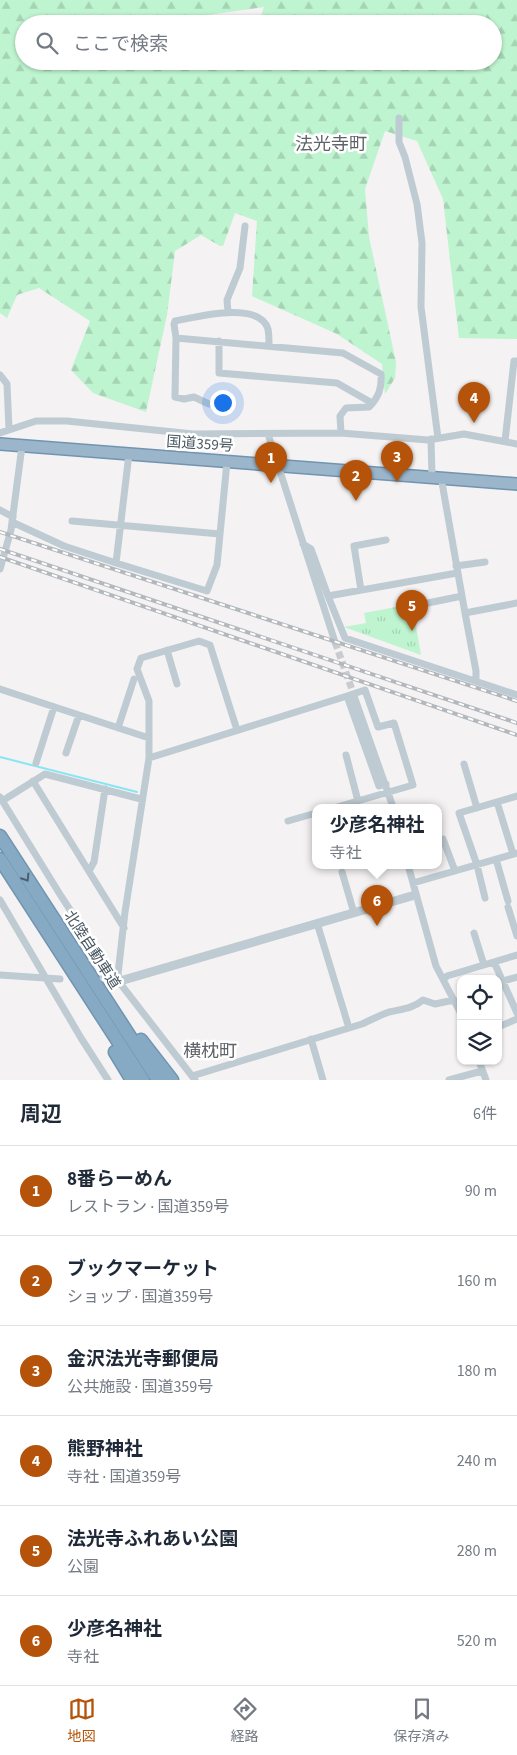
<!DOCTYPE html>
<html lang="ja">
<meta charset="utf-8">
<style>
:root{--surface:#fff;--page:#f6f6f7;--text:#1f2937;--muted:#747a83;--line:#e0e1e3;--accent:#b45309}
body{margin:0;font-family:"Source Sans 3","Noto Sans JP",sans-serif;background:var(--page);color:var(--text)}
.controls{position:absolute;right:15px;bottom:15px;display:grid;overflow:hidden;border-radius:10px;box-shadow:0 1px 4px #0004}
.controls button{width:45px;height:45px;display:grid;place-items:center;padding:0;border:0;border-bottom:1px solid var(--line);background:var(--surface);color:var(--text);font:25px sans-serif}
.you{position:absolute;left:222px;top:402px;width:18px;height:18px;margin:-12px;border:4px solid #fff;border-radius:50%;background:#1a73e8;box-shadow:0 0 0 8px #1a73e833}
.badge{display:grid;place-items:center;width:32px;height:32px;border-radius:50%;background:var(--accent);color:#fff;font-size:16px;font-weight:700}
.pin{position:absolute;translate:-50% -41px;filter:drop-shadow(0 1px 2px #0008)}
.pin::after{content:'';position:absolute;top:26px;width:18px;height:15px;background:inherit;clip-path:polygon(0 0,100% 0,50% 100%)}
.popup{position:absolute;left:312px;top:804px;width:130px;height:65px;box-sizing:border-box;display:grid;place-content:center;border-radius:10px;background:var(--surface);filter:drop-shadow(0 1px 4px #0005);font-size:16px;white-space:nowrap;color:var(--muted)}
.popup b{font-size:19px;color:var(--text)}
.popup::after{content:'';position:absolute;left:50%;top:100%;margin-left:-10px;border:10px solid transparent;border-top-color:var(--surface)}
.list{margin:0;padding:0;list-style:none}
h2{display:flex;justify-content:space-between;align-items:center;height:65px;margin:0;padding:0 20px;font-size:21px}
h2 small{font-size:16px;font-weight:400;color:var(--muted)}
.list li{display:grid;grid-template-columns:32px 1fr auto;gap:15px;align-items:center;box-sizing:border-box;height:90px;padding:0 20px;border-top:1px solid var(--line)}
.list b{display:block;font-size:19px;white-space:nowrap}
.list p{margin:0;font-size:16px;white-space:nowrap;color:var(--muted)}
.list em{font-size:16px;font-style:normal;color:var(--muted)}
.icon{flex:none;width:28px;height:28px;fill:none;stroke:currentColor;stroke-width:2;stroke-linecap:round;stroke-linejoin:round}
.map{position:relative;flex:none;width:517px;height:1080px;overflow:hidden}
.search{position:absolute;background:var(--surface);box-shadow:0 1px 4px #0004;left:15px;right:15px;top:15px;height:55px;display:flex;align-items:center;gap:12px;box-sizing:border-box;padding:0 18px;border-radius:28px;color:var(--muted);font-size:19px}
.sheet{height:605px;background:var(--surface)}
nav{display:flex;justify-content:space-around;align-items:center;box-sizing:border-box;height:70px;border-top:1px solid var(--line);background:var(--surface);font-size:14px;color:var(--muted)}
nav a{display:grid;justify-items:center;gap:2px}
nav .on{color:var(--accent)}
.map>svg:first-child{display:block}
.forest{fill:url(#forest-firs);fill-rule:evenodd}
.park{fill:url(#park-tufts)}
.lines{fill:none;stroke-linecap:round;stroke-linejoin:round}
.stream{stroke:#88e6f4;stroke-width:2}
.minor-tunnel{stroke:#c9cbce;stroke-width:7;stroke-dasharray:7 3.5;stroke-linecap:butt}
.trunk-casing{stroke:#7194b0;stroke-width:14}
.motorway-casing{stroke:#7194b0;stroke-width:15}
.minor{stroke:#bfcbd2;stroke-width:7}
.tertiary{stroke:#bfcbd2;stroke-width:9}
.trunk{stroke:#9bb6cb;stroke-width:11}
.motorway{stroke:#86a9c4;stroke-width:12}
.rail-casing{stroke:#b3b8bd;stroke-width:4}
.rail{stroke:#fff;stroke-width:2;stroke-dasharray:5.5;stroke-linecap:butt}
.oneway{stroke:#4e5f6b}
.labels{text-anchor:middle;dominant-baseline:central;stroke-width:5;stroke-linejoin:round;paint-order:stroke}
.street-label{font-size:15px;fill:#485761;stroke:#fff}
.quarter-label{font-size:18px;fill:#5d6368;stroke:#fff}
</style>
<div class="map">
<svg width="517" height="1080" viewBox="0 0 517 1080">
<defs>
<pattern id="forest-firs" width="22" height="20" patternUnits="userSpaceOnUse" patternTransform="scale(1.25)"><rect width="22" height="20" fill="#bef4cf"/><path d="M5 1l3.5 6h-7zM16 11l3.5 6h-7z" fill="#a5d3b4"/></pattern>
<pattern id="park-tufts" width="24" height="20" patternUnits="userSpaceOnUse" patternTransform="scale(1.25)"><rect width="24" height="20" fill="#bef4cf"/><path d="M3 7l-1-3M5 7V3M7 7l1-3M15 17l-1-3M17 17v-4M19 17l1-3" fill="none" stroke="#a5d3b4"/></pattern>
</defs>
<rect width="100%" height="100%" fill="#f4f2f2"/>
<path class="forest" d="M 0,0 L 517,0 L 517,339 L 459,338 L 443,199 L 417,141 L 385,131 L 365,189 L 369,237 L 396,362 L 395,378 L 385,394 L 382,364 L 337,334 L 252,296 L 257,221 L 235,213 L 223,246 L 220,246 L 201,235 L 175,251 L 167,315 L 146,412 L 93,393 L 71,370 L 90,321 L 39,288 L 17,295 L 7,318 L 0,313 ZM 264,7 L 258,24 L 493,24 L 493,61 L 24,61 L 24,24 L 207,24 L 208,15 Z"/>
<path class="park" d="M 412,604 L 421,655 L 344,627 L 366,623 L 364,613 Z"/>
<g class="lines">
<path class="stream" d="M 0,757 L 137,792"/>
<path class="minor-tunnel" d="M 335,642 L 355,698"/>
<g class="trunk-casing">
<path id="trunk" d="M 0,444 L 517,484"/>
</g>
<g class="motorway-casing">
<path id="motorway" d="M 0,836 L 158,1080
M 0,859 L 143,1080
M 141,1040 L 172,1080
M 115,1052 L 132,1080"/>
</g>
<path class="minor" d="M 399,118 L 399,142 L 405,157 L 417,204 L 422,243 L 421,307 L 438,438
M 228,312 L 227,300 L 240,268 L 245,226
M 176,338 L 174,324 L 175,321 C 196,317 259,300 268,329 C 269,334 269,340 269,345
M 219,341 L 219,373 L 337,383 L 372,403
M 0,375 L 7,384 L 9,429
M 209,404 L 194,397 L 184,399 L 175,397 L 176,338 L 343,353 L 381,374 C 382,388 379,397 369,407 L 346,408 L 340,416 L 341,433
M 0,433 L 36,421 L 67,421 L 193,434 L 341,433 L 428,440 L 464,434 L 517,444
M 268,434 L 335,642
M 431,439 L 432,476
M 505,441 L 514,361 L 517,361
M 129,454 L 116,563 L 207,591 L 217,565 L 227,462
M 441,477 L 465,613 L 517,603
M 0,510 L 13,517
M 72,521 L 220,534
M 12,522 L 64,546 L 116,563
M 303,544 L 311,549 L 328,596 L 457,573
M 456,566 L 485,562
M 0,569 L 11,530 L 22,446
M 361,590 L 354,546 L 386,540
M 328,596 L 345,638 L 517,695
M 428,603 L 462,596
M 465,613 L 476,671 L 476,681
M 167,650 L 177,684
M 0,689 L 149,738
M 355,699 L 393,807
M 118,728 L 134,679
M 66,753 L 79,715
M 346,755 L 358,801
M 149,758 L 347,696 L 379,786 L 386,784
M 36,763 L 54,707
M 464,764 L 477,808
M 33,781 L 124,928
M 0,797 L 61,896 L 109,969 L 195,1080
M 2,801 L 45,774 L 141,799
M 497,802 L 513,854
M 337,807 L 413,785 L 394,723 L 378,727 L 365,690 L 347,696
M 288,821 L 316,813
M 443,839 L 455,871
M 496,859 L 508,901
M 408,865 L 436,966 L 461,1014
M 89,871 L 94,862 L 105,789
M 342,872 L 354,913
M 413,883 L 517,853
M 485,898 L 477,865 L 459,813 L 517,796
M 0,900 L 81,1038 L 108,1080
M 508,907 L 517,936
M 317,923 L 349,1028
M 474,933 L 484,965
M 494,962 L 517,1013
M 0,975 L 60,979
M 103,978 L 120,981
M 444,979 L 447,976 L 517,955
M 120,981 L 118,974 L 125,912 L 149,758 L 149,701 L 137,669 L 141,658 L 199,641 L 210,645 L 237,730
M 503,981 L 517,977
M 498,1027 L 517,1019
M 311,1039 L 323,1080
M 479,1061 L 486,1080
M 192,1076 L 362,1024 C 371,1020 380,1015 389,1012 C 402,1009 412,1009 423,1000 L 435,1004 L 454,1000
M 449,1080 L 482,1071"/>
<path class="tertiary" d="M 120,981 L 415,895"/>
<use href="#trunk" class="trunk"/>
<use href="#motorway" class="motorway"/>
<g class="rail-casing">
<path id="rail" d="M 0,532 L 517,701
M 0,549 L 517,723
M 0,557 L 517,735"/>
</g>
<use href="#rail" class="rail"/>
</g>
<defs><path id="oneway-chevron" d="M-2-3.5L2.5 0L-2 3.5" fill="none" stroke-width="1.6" stroke-linecap="round" stroke-linejoin="round" transform="scale(1.25)"/></defs>
<use class="oneway" href="#oneway-chevron" transform="translate(26 878) rotate(58)"/>
<g class="labels">
<g class="street-label">
<text transform="translate(200 444) rotate(4)">国道359号</text>
<text transform="translate(92 950) rotate(57)">北陸自動車道</text>
</g>
<g class="quarter-label">
<text x="331" y="144">法光寺町</text>
<text x="210" y="1051">横枕町</text>
</g>
</g>
</svg>
<div class="controls">
<button><svg class="icon" aria-label="locate" viewBox="0 0 24 24"><circle cx="12" cy="12" r="6"/><path d="M12 2v4M12 18v4M2 12h4M18 12h4"/></svg></button>
<button><svg class="icon" aria-label="layers" viewBox="0 0 24 24"><path d="M12 4l9 5-9 5-9-5zM3 14l9 5 9-5"/></svg></button>
</div>
<div class="you"></div>
<div class="pin badge" style="left:271px;top:483px">1</div>
<div class="pin badge" style="left:356px;top:501px">2</div>
<div class="pin badge" style="left:397px;top:482px">3</div>
<div class="pin badge" style="left:474px;top:423px">4</div>
<div class="pin badge" style="left:412px;top:631px">5</div>
<div class="pin badge" style="left:377px;top:926px">6</div>
<div class="popup"><b>少彦名神社</b>寺社</div>
<div class="search"><svg class="icon" aria-label="search" viewBox="0 0 24 24"><circle cx="10" cy="10" r="6"/><path d="M15 15l6 6"/></svg>ここで検索</div>
</div>
<section class="sheet">
<h2>周辺<small>6件</small></h2>
<ul class="list">
<li><span class="badge">1</span><div><b>8番らーめん</b><p>レストラン · 国道359号</p></div><em>90 m</em></li>
<li><span class="badge">2</span><div><b>ブックマーケット</b><p>ショップ · 国道359号</p></div><em>160 m</em></li>
<li><span class="badge">3</span><div><b>金沢法光寺郵便局</b><p>公共施設 · 国道359号</p></div><em>180 m</em></li>
<li><span class="badge">4</span><div><b>熊野神社</b><p>寺社 · 国道359号</p></div><em>240 m</em></li>
<li><span class="badge">5</span><div><b>法光寺ふれあい公園</b><p>公園</p></div><em>280 m</em></li>
<li><span class="badge">6</span><div><b>少彦名神社</b><p>寺社</p></div><em>520 m</em></li>
</ul>
</section>
<nav>
<a class="on"><svg class="icon" aria-label="map" viewBox="0 0 24 24"><path d="M3 6l6-2 6 2 6-2v14l-6 2-6-2-6 2zM9 4v14M15 6v14"/></svg>地図</a>
<a><svg class="icon" aria-label="directions" viewBox="0 0 24 24"><path d="M12 3l9 9-9 9-9-9zM9 14v-3h6M13 9l2 2-2 2"/></svg>経路</a>
<a><svg class="icon" aria-label="saved" viewBox="0 0 24 24"><path d="M7 4h10v16l-5-4-5 4z"/></svg>保存済み</a>
</nav>
